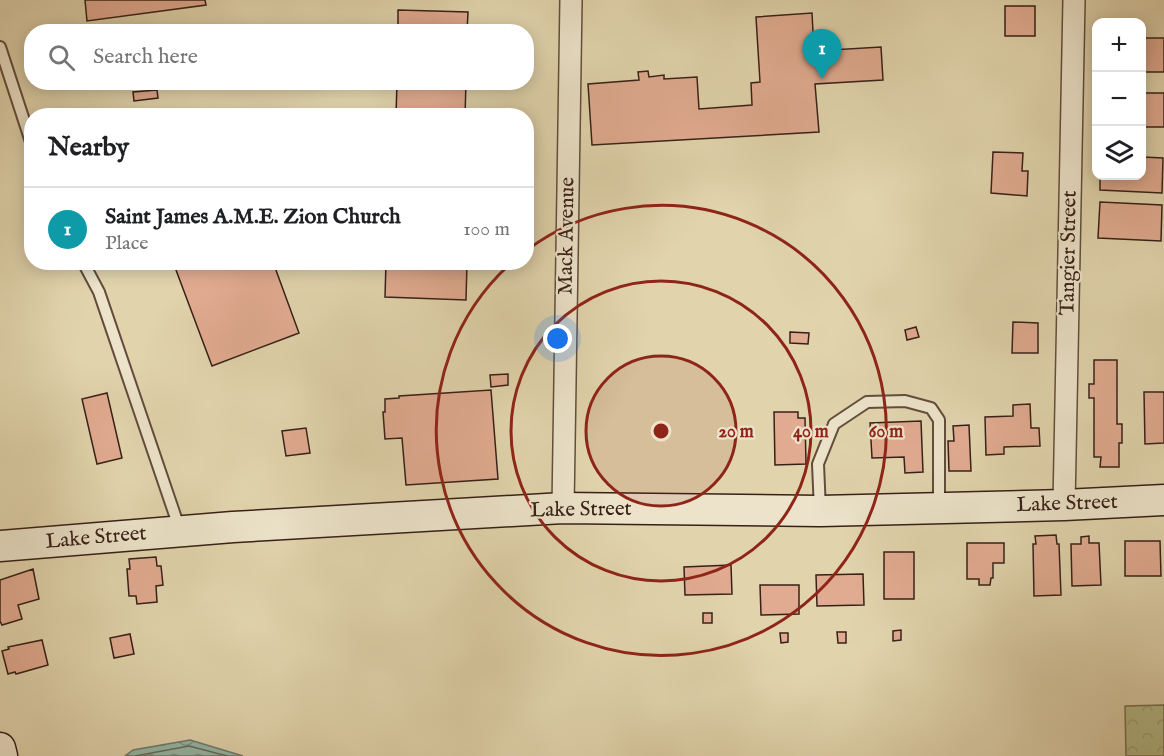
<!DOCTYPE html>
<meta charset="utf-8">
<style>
:root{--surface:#fff;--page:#f2f2f2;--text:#202124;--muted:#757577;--line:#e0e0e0;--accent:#1a73e8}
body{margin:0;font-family:"IM FELL English",serif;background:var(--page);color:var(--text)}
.controls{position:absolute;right:18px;top:18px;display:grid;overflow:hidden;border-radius:12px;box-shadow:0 3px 15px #0003}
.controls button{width:54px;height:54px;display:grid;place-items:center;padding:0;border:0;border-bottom:2px solid var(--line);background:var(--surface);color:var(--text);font:30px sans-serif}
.you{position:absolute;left:558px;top:339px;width:21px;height:21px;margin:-15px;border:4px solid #fff;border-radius:50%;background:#1a73e8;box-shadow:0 0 0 9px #1a73e833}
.badge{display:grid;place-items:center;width:39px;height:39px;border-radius:50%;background:var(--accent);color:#fff;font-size:20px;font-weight:700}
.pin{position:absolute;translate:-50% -50px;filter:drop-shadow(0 2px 3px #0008)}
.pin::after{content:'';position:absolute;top:32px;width:21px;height:18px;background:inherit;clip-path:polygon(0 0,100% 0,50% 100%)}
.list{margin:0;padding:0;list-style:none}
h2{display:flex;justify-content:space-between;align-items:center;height:78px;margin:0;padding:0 24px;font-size:26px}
h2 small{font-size:20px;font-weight:400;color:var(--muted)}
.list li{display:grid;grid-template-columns:39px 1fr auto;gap:18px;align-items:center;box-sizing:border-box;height:84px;padding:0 24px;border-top:2px solid var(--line)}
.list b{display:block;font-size:22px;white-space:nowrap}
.list p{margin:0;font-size:20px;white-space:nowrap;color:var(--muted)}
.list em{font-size:20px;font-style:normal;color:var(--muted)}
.icon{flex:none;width:33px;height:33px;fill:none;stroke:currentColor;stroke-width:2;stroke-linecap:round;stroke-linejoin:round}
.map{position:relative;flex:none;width:1164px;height:756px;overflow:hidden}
.search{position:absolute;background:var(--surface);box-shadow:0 3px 15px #0003;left:24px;top:24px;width:510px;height:66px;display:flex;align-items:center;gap:15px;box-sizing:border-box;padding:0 21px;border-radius:24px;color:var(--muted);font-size:22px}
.panel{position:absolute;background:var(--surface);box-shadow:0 3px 15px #0003;left:24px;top:108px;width:510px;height:162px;border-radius:24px}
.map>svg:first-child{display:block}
.park{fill:url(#park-crowns);stroke:#766e50;stroke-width:1.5}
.water{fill:url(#water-waves);stroke:#6f7b6f;stroke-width:1.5}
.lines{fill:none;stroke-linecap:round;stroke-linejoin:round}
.shore{stroke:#666c60;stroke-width:1.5}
.building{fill:#e1ab91;stroke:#372017;stroke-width:1.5}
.lane-casing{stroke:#624d3c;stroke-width:14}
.street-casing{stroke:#624d3c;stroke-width:24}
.secondary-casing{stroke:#372017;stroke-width:33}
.lane{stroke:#ece3ca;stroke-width:10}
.street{stroke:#ece3ca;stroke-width:21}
.secondary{stroke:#ece3ca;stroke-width:30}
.ring{fill:none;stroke:#8f2418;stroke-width:3}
.labels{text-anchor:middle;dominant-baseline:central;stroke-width:4.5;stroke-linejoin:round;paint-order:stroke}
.street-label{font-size:21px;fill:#372017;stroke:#ece3ca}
.centre{fill:#8f2418;stroke:#ece3ca;stroke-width:3}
.ring-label{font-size:18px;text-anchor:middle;font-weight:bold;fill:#8f2418;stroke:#ece3ca;stroke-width:4.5;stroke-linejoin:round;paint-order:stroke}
</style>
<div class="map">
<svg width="1164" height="756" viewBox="0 0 1164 756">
<defs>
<pattern id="park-crowns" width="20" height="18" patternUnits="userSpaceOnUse" patternTransform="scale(1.5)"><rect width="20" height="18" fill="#b4bc89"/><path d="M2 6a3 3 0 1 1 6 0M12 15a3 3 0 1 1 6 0" fill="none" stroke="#9ba176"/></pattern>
<pattern id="water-waves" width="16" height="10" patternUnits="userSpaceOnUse" patternTransform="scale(1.5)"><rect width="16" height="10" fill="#94b8a9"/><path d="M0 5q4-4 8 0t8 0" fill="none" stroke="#7a9589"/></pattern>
</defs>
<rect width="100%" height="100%" fill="#e1d4ad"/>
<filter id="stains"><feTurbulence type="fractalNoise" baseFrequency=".00333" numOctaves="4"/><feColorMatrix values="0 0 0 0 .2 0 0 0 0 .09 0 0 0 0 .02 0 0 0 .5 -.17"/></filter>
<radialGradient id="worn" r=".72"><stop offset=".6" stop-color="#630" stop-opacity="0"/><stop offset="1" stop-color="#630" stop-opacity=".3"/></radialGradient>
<path class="park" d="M 1164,705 L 1164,756 L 1126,756 L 1125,706 Z"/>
<path class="water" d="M 190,740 L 243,756 L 125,756 L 133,750 Z"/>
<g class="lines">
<path class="shore" d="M 135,756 L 189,746 L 227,756"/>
</g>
<path class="building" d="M 85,0 L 205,0 L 206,5 L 87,21 Z
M 1005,6 L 1035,6 L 1035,36 L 1005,36 Z
M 398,10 L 468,12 L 467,32 L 398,32 Z
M 812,13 L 814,51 L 881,47 L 883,80 L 815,84 L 819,132 L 592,145 L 588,84 L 639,80 L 638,72 L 648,71 L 649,77 L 664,75 L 664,79 L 697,77 L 699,109 L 752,105 L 751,83 L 760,82 L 756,17 Z
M 1142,38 L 1164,38 L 1164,72 L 1142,72 Z
M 397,82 L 466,82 L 465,116 L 396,116 Z
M 157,90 L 158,98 L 134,101 L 133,92 Z
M 1142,93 L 1164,93 L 1164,127 L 1142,127 Z
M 993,152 L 1023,153 L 1022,171 L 1028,171 L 1027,196 L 991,193 Z
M 1142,157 L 1163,158 L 1162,193 L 1100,190 L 1100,176 L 1142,176 Z
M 1100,202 L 1162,205 L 1161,241 L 1098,238 Z
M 173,262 L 273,262 L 299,333 L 212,366 Z
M 386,262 L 467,262 L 466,300 L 385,297 Z
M 1013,322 L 1038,323 L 1038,353 L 1012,353 Z
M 916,327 L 919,337 L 907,340 L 905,330 Z
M 790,332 L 809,333 L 808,344 L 790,343 Z
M 1094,360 L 1117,360 L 1117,424 L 1122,424 L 1122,443 L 1119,443 L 1119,467 L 1100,467 L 1101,457 L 1094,457 L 1094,398 L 1089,398 L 1089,384 L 1094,384 Z
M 508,374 L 508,385 L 491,387 L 490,375 Z
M 491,390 L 498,479 L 406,485 L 402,438 L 385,439 L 383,412 L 385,412 L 385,399 L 399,398 L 399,396 Z
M 1144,392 L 1164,392 L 1164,443 L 1145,444 Z
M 107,393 L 122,458 L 97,464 L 82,399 Z
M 1030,404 L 1031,428 L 1039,428 L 1040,446 L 1004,447 L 1004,454 L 986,455 L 985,417 L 1013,416 L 1013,405 Z
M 774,412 L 798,412 L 798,418 L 805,418 L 806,464 L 775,465 Z
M 921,421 L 923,472 L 905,473 L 904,457 L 872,458 L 870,423 Z
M 969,425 L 971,471 L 949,471 L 948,441 L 954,441 L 953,426 Z
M 306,428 L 310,453 L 286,456 L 282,431 Z
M 1056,535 L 1057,544 L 1059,544 L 1061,595 L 1034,596 L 1033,544 L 1036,544 L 1035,536 Z
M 1089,536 L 1089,543 L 1099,543 L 1101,585 L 1072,586 L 1071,544 L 1081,544 L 1081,537 Z
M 1125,541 L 1160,541 L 1161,576 L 1125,576 Z
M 967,543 L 1004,543 L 1004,563 L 993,563 L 993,578 L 991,578 L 990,585 L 979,585 L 979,579 L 967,579 Z
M 884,552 L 914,552 L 914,599 L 884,599 Z
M 156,557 L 157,566 L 161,566 L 163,585 L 156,586 L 157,602 L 137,604 L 136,596 L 129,596 L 127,569 L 130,569 L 129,559 Z
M 731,565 L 732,594 L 685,595 L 684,567 Z
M 33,569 L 39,599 L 18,605 L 22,619 L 2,625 L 0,621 L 0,580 Z
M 863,574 L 864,605 L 817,606 L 816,575 Z
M 760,585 L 799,585 L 799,614 L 761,615 Z
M 703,613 L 712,613 L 712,623 L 703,623 Z
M 901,630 L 901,640 L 893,641 L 893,631 Z
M 837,632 L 846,632 L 846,643 L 838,643 Z
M 780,633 L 788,633 L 788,642 L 781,643 Z
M 130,634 L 134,654 L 114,658 L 110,638 Z
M 42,640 L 48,665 L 16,674 L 15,672 L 8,674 L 2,651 L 9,649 L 8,647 Z"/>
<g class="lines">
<g class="lane-casing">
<path id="lane" d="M 0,47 L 32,145
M 83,262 L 99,292 L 180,530
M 820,510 L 818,464 L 834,424 L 867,402 L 905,401 L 931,408 L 939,420 L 939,505"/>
</g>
<g class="street-casing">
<path id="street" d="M 1064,505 L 1074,0
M 563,508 L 571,0"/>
</g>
<g class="secondary-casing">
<path id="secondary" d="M 0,546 L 233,527 L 563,508 L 820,511 L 1064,505 L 1164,500
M 0,748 L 2,756"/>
</g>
<use href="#lane" class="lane"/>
<use href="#street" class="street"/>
<use href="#secondary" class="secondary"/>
</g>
<circle cx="661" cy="431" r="75" fill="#8f2418" fill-opacity=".12"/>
<g class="ring">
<circle cx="661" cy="431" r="75"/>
<circle cx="661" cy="431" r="150"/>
<path d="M527 250A225 225 0 1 1 510 264"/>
</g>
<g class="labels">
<g class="street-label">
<text transform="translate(567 236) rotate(-89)">Mack Avenue</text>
<text transform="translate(1069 253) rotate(-89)">Tangier Street</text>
<text transform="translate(1067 504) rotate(-2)">Lake Street</text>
<text transform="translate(581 510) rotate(-1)">Lake Street</text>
<text transform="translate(96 538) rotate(-5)">Lake Street</text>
</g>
</g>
<circle cx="661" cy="431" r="9" class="centre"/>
<g class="ring-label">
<text x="736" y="437">20 m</text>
<text x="811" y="437">40 m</text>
<text x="886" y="437">60 m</text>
</g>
<rect width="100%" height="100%" filter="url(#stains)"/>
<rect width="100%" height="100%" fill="url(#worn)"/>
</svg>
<div class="controls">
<button>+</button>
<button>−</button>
<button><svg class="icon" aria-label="layers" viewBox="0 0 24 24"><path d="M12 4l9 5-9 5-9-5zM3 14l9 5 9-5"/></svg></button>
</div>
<div class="you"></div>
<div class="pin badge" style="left:822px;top:79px;background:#0f9aa8">1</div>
<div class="search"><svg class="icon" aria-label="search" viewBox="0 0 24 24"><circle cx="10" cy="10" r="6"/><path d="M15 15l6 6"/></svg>Search here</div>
<section class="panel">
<h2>Nearby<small></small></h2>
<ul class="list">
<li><span class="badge" style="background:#0f9aa8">1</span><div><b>Saint James A.M.E. Zion Church</b><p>Place</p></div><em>100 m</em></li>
</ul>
</section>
</div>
